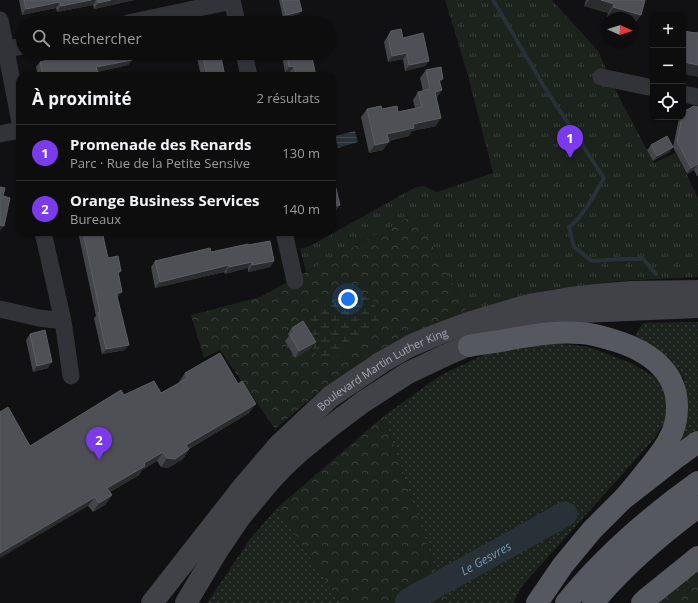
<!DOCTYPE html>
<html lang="fr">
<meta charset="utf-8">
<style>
:root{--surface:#0d0d0e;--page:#1b1b1c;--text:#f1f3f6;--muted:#9a9c9e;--line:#2d2d2e;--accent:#7c3aed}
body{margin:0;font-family:"Open Sans",sans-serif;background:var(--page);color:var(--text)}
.controls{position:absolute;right:12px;top:12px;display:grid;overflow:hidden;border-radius:8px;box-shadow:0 1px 3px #0004}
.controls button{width:36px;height:36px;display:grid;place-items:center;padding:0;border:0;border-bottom:1px solid var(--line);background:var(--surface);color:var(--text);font:20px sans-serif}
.compass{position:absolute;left:602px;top:12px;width:36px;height:36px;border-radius:50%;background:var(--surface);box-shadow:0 1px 3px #0004;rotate:93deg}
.you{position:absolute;left:348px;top:299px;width:14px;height:14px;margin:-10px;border:3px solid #fff;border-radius:50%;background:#1a73e8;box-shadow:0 0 0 6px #1a73e833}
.badge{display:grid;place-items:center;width:26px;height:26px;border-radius:50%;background:var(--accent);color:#fff;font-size:13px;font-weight:700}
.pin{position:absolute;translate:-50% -33px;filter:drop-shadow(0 1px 2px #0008)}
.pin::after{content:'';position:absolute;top:21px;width:14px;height:12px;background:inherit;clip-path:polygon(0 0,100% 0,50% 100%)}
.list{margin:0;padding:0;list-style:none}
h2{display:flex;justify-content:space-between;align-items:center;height:52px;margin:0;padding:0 16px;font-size:17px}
h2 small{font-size:13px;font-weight:400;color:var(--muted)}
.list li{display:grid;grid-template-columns:26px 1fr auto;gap:12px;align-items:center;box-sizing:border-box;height:56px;padding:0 16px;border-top:1px solid var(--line)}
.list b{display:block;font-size:15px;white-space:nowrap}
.list p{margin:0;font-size:13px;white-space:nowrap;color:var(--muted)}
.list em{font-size:13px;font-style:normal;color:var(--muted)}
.icon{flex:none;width:22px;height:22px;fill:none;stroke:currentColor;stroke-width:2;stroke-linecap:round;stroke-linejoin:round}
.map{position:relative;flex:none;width:698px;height:603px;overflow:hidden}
.search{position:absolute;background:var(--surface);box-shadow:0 1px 3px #0004;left:16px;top:16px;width:320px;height:44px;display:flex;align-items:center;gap:10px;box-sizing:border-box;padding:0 14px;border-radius:22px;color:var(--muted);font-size:15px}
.panel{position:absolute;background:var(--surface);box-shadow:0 1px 3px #0004;left:16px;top:72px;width:320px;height:164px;border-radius:12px}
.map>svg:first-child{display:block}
.grass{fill:url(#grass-dots)}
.forest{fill:url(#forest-crowns)}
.wetland{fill:url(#wetland-marsh)}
.park{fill:url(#park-tufts)}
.water{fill:url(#water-rules)}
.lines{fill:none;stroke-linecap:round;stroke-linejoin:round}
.stream{stroke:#273137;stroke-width:4}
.river{stroke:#273137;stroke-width:25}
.minor{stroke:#323338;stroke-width:17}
.secondary{stroke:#404248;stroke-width:22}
.trunk{stroke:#565860;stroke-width:22}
.wall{fill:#44454b}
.shaded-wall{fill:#2b2c30}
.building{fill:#4e5056;stroke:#5b5e65}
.labels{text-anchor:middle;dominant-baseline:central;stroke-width:3.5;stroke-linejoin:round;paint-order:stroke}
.street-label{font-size:11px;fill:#a2a8b4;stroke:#0c0d0e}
.water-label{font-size:12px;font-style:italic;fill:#7798b2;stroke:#0c0d0e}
</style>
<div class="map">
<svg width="698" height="603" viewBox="0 0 698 603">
<defs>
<pattern id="grass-dots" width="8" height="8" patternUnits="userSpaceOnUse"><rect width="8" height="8" fill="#1c231c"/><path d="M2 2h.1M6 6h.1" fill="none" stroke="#3a403b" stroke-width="1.8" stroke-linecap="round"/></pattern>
<pattern id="forest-crowns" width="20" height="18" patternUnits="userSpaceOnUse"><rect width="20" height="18" fill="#1c231c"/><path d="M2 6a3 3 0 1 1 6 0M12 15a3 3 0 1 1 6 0" fill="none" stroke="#3a403b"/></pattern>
<pattern id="wetland-marsh" width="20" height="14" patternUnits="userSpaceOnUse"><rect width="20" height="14" fill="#1c231c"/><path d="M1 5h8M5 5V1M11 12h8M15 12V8" fill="none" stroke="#3a403b"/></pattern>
<pattern id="park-tufts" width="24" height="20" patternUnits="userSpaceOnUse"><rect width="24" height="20" fill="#1c231c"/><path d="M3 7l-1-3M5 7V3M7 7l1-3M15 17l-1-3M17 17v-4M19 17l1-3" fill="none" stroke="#3a403b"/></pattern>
<pattern id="water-rules" width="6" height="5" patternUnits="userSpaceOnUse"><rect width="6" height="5" fill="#273137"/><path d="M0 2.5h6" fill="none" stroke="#434c52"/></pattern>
</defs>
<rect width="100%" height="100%" fill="#111113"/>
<path class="grass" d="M 698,322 L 698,433 L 679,446 L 685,427 L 687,401 L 684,379 L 670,358 L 638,338 L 634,337 L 643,323 Z
M 545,342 L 589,347 L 631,363 L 655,377 L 664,388 L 667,403 L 665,422 L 653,440 L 522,586 L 513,603 L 447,603 L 384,416 L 441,375 L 490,352 Z
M 277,508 L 341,603 L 207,603 L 250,539 Z"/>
<path class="forest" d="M 416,213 L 468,313 L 399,339 L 321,390 L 275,429 L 220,350 L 204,358 L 191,315 L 260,297 Z
M 384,416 L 447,603 L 409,603 L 403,590 L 394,603 L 341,603 L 277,508 Z
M 698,566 L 698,603 L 654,603 Z"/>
<path class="wetland" d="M 352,292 L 373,299 L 379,319 L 364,337 L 337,357 L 316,358 L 306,317 Z"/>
<path class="park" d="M 445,0 L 552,0 L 598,51 L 619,97 L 654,163 L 676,153 L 698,198 L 698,277 L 619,281 L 547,290 L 468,313 L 416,213 L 306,272 L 300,249 L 310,246 L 414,188 L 423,186 L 437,192 L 493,173 L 467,72 Z"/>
<path class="water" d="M 355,131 L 358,142 L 338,148 L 335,136 Z"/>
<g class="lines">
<path class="stream" d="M 493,0 L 545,88 L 604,178 C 594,195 585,214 569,227 L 574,247 L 592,261 L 623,259 L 643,259 L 656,274"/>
<path class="river" id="s1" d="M 407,603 L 408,601 L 565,514"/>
<path class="minor" d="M 232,0 L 237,23
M 0,20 L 20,122
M 128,23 L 232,1
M 6,49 L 23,46
M 244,53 L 249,76
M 601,77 L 653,88
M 683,94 L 698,97
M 0,134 L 20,130
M 43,232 L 63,321 L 71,376
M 284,232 L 295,281
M 0,309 L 39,318 L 63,321"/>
<g class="secondary">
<path id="s2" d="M 152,603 L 243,487 L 279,445 L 330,397 L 382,362 L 410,346 L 436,335 L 468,323 L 515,309 L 534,304 L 570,298 L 596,295 L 631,292 L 698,291"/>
<path d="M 186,603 L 217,551 L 240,517 L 269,482 L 283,467 L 299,452 L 331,426 L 363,402 L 408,373 L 446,355 L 507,329 L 542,319 L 581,312 L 698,307"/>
</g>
<path class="trunk" d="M 469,346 C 483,343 497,342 511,339 C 534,335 557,331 580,333 C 591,333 602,337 613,340 C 646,350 677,369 677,407 C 677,418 675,429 669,439 C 665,448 658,456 652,464 C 642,476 633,488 623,499
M 537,603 L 563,565 L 592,530 L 623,499 L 673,460 L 698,442
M 566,603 C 604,556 649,517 698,482
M 593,603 C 623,567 660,535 698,507
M 642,603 L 646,599 L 698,557"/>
</g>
<path class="wall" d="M 19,0 L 134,0 L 94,9 L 93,5 L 57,12 L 56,8 L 22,15 Z
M 279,0 L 299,0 L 299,14 L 283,18 Z
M 586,0 L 645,0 L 641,15 L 634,24 L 632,24 L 632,18 L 612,18 L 607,17 L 608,13 L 584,6 Z
M 391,31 L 403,38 L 425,66 L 405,71 L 403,59 L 388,62 L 384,42 Z
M 80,53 L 171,53 L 169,56 L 154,59 L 153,55 L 132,60 L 128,65 L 97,72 L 98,73 L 95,76 L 38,76 L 36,67 L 40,62 Z
M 196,53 L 220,53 L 225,76 L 201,76 Z
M 287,55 L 316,76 L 291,76 L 290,72 L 285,73 L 283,61 Z
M 426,70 L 440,83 L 442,90 L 437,97 L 436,126 L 412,131 L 409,136 L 388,141 L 383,150 L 369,153 L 361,117 L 367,109 L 382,109 L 398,112 L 415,108 L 413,100 L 418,92 L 423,91 L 420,78 Z
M 698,107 L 698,176 L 697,176 L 694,170 L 687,174 L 673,147 L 669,152 L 653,161 L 647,150 L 651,145 L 673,147 L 679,118 L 680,117 L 683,117 Z
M 78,232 L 103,232 L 103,237 L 108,258 L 121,271 L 118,274 L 118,297 L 117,297 L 125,350 L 102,354 L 94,318 L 96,316 Z
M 248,245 L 274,261 L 270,267 L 248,272 L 248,268 L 225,274 L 224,272 L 155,288 L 151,267 L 155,261 L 211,252 Z
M 292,328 L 311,348 L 295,358 L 285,341 L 289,336 L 288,334 Z
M 30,334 L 48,368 L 33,372 L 26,340 Z
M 185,373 L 249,413 L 189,449 L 183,459 L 168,468 L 161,467 L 157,461 L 142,470 L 139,475 L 110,492 L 112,495 L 105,505 L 93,512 L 88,506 L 30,446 L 124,395 L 161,393 L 179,383 L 179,382 Z"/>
<path class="shaded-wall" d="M 91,0 L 96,0 L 93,5 L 57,12 L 61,6 Z
M 111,0 L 134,0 L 94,9 L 98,3 Z
M 589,0 L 601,0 L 614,4 L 608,13 L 584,6 Z
M 60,2 L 56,8 L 22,15 L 26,9 Z
M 613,7 L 641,15 L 634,24 L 632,24 L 632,18 L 612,18 L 607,17 Z
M 302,11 L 299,14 L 283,18 L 286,15 Z
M 143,53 L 154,53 L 153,55 L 132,60 L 128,65 L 93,73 L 96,67 L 131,56 Z
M 157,53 L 171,53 L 169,56 L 154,59 Z
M 407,53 L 403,59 L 388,62 L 392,56 Z
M 429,61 L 425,66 L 405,71 L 409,65 Z
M 683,62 L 698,65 L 698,77 L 683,74 Z
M 294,66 L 290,72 L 285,73 L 289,67 Z
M 98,73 L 95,76 L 83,76 Z
M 443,79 L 438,87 L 439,80 Z
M 442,90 L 436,98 L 435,92 Z
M 441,118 L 436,126 L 412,131 L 409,136 L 381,142 L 387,134 L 413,124 Z
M 389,142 L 383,150 L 369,153 L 375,145 Z
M 673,147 L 669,152 L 653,161 L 657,156 Z
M 698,164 L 694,170 L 687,174 L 691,168 Z
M 340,205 L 336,211 L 332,212 L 332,207 Z
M 0,225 L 4,226 L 0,231 Z
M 274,261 L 270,267 L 248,272 L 252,265 Z
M 252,262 L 248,268 L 225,274 L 229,267 Z
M 229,265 L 224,272 L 155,288 L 160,282 Z
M 122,292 L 118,297 L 113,298 L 117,293 Z
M 316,342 L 311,348 L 295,358 L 299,351 Z
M 129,345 L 125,350 L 102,354 L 106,349 Z
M 52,362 L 48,368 L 33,372 L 37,366 Z
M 256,404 L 249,413 L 180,454 L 186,445 Z
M 189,449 L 183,459 L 168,468 L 161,467 L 167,458 Z
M 163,452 L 157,461 L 142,470 L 139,475 L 101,497 L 107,488 L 144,463 Z
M 112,495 L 105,505 L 93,512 L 99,503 Z
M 95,497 L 88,506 L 0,558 L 0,553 Z"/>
<path class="building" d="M 24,0 L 91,0 L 61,6 L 60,2 L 26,9 Z
M 97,0 L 111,0 L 98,3 Z
M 282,0 L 299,0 L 302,11 L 286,15 Z
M 601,0 L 645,0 L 641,15 L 613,7 L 614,4 Z
M 213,21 L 214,23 L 202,23 Z
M 401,29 L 403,38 L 423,33 L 429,61 L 409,65 L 407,53 L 392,56 L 388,37 L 391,31 Z
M 683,31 L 696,33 L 696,32 L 698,33 L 698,65 L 683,62 Z
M 80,53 L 143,53 L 131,56 L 132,60 L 96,67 L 98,73 L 83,76 L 41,76 L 41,74 L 43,74 L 40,62 Z
M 202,53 L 220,53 L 225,76 L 207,76 Z
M 296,53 L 311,53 L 316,76 L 297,76 L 294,66 L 289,67 L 287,55 Z
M 441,67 L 443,79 L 439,80 L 442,90 L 435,92 L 441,118 L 413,124 L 414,128 L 387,134 L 389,142 L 375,145 L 367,109 L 381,106 L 382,109 L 397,106 L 398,112 L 422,107 L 418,92 L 430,89 L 426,70 Z
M 694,106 L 698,107 L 698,164 L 691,168 L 677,141 L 682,117 L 683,117 L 683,112 Z
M 667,136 L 673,147 L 657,156 L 651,145 Z
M 332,172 L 340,205 L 332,207 Z
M 0,187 L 5,188 L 3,196 L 10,198 L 4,226 L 0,225 Z
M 83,232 L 103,232 L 104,236 L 103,236 L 108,258 L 118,256 L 121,271 L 118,272 L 122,292 L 117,293 L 117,296 L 129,345 L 106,349 L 98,313 L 100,312 Z
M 270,241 L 274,261 L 252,265 L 252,262 L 229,267 L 229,265 L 160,282 L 155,261 L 210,248 L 211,252 L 248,244 L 248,245 Z
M 303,321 L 316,342 L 299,351 L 290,335 L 294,332 L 292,328 Z
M 45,330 L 52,362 L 37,366 L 30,334 Z
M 220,353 L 238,384 L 242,381 L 256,404 L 186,445 L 189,449 L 175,459 L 167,458 L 163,452 L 144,463 L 145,466 L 107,488 L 112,495 L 99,503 L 95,497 L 0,553 L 0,412 L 8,407 L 30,446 L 121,390 L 124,395 L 154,381 L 161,393 L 188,378 L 185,373 Z"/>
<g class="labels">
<g class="street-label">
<text stroke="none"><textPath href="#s2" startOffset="332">Boulevard Martin Luther King</textPath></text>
</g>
<g class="water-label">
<text stroke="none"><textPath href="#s1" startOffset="91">Le Gesvres</textPath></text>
</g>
</g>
</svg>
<div class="controls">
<button>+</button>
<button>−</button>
<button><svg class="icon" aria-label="locate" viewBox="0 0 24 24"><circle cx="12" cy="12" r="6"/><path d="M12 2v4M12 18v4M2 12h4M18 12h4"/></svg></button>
</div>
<svg class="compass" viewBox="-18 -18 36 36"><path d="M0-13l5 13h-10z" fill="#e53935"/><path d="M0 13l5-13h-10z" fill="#9a9c9e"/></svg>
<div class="you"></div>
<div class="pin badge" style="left:570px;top:158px">1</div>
<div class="pin badge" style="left:99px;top:460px">2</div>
<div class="search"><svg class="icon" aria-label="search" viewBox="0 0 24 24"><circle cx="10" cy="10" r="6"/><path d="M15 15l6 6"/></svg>Rechercher</div>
<section class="panel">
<h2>À proximité<small>2 résultats</small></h2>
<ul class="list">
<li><span class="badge">1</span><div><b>Promenade des Renards</b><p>Parc · Rue de la Petite Sensive</p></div><em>130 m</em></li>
<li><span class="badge">2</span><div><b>Orange Business Services</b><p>Bureaux</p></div><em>140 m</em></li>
</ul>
</section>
</div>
